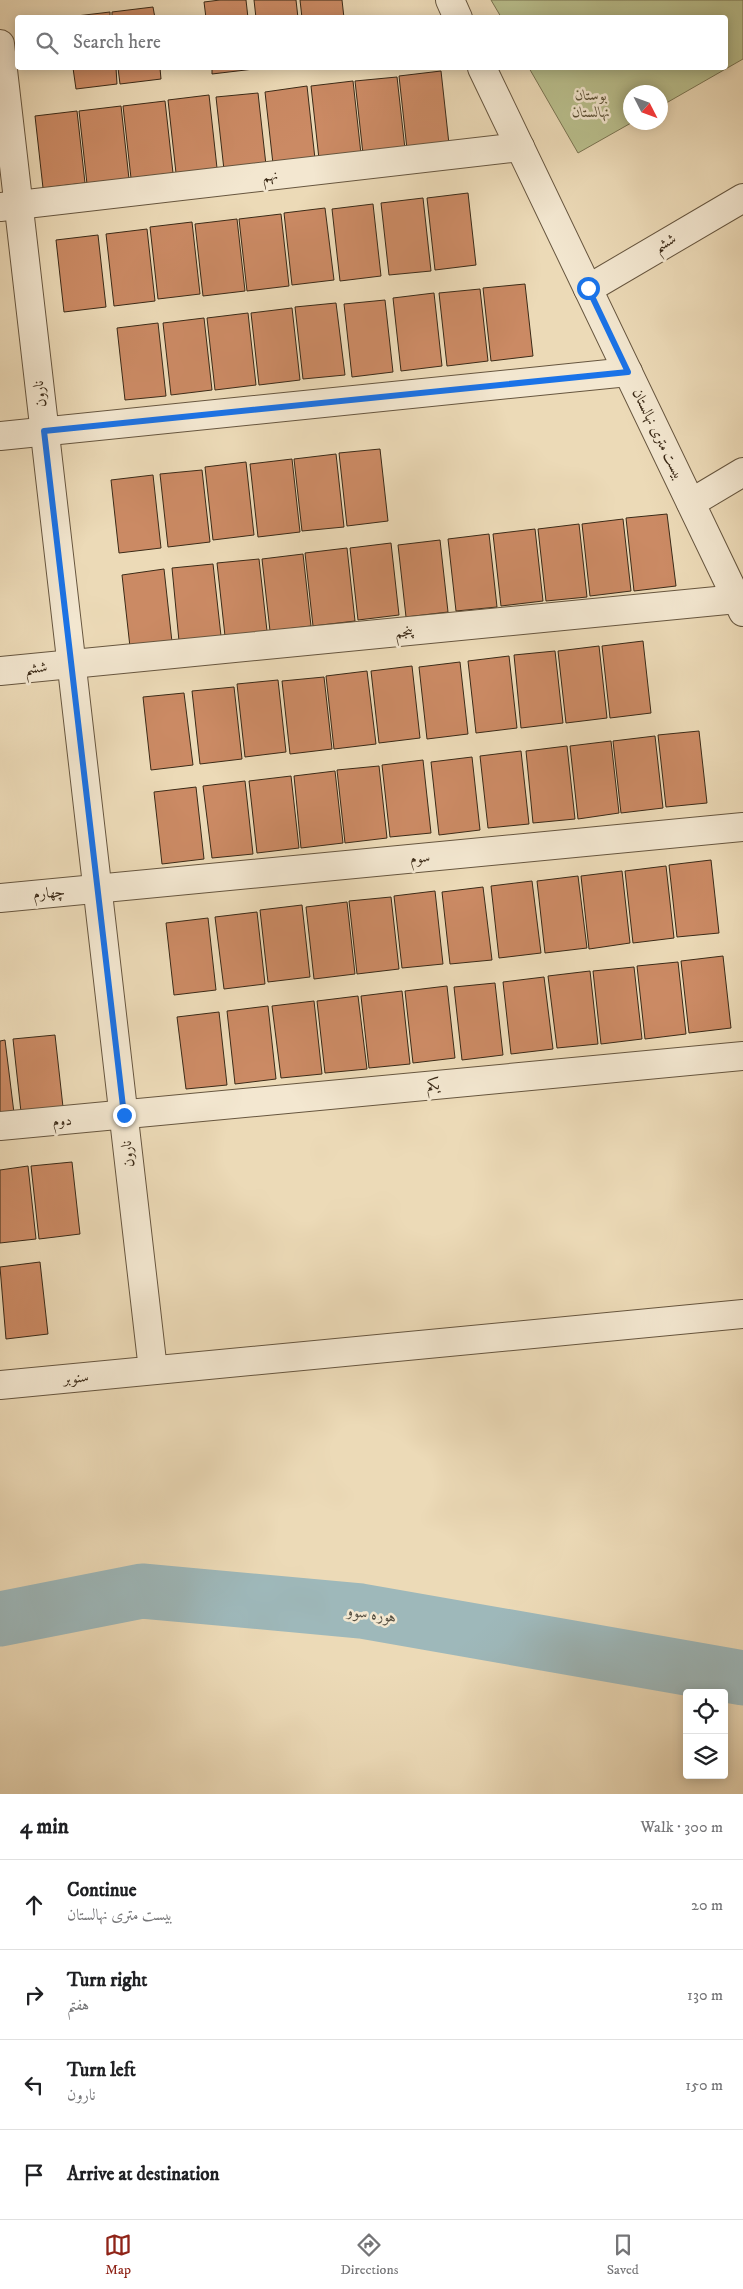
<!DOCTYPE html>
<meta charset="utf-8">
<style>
:root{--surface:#fff;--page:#f6f6f6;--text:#202124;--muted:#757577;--line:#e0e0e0;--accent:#8f2418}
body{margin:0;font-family:"IM FELL DW Pica",Amiri,serif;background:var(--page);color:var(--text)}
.controls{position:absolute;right:15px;bottom:15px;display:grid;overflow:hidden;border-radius:5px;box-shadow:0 2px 12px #0003}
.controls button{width:45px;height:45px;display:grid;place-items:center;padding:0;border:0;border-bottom:1px solid var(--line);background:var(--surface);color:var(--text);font:25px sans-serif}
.compass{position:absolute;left:623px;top:85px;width:45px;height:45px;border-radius:50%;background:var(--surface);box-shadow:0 2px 12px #0003;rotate:132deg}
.stop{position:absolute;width:15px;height:15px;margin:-11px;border:4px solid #1a73e8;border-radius:50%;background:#fff}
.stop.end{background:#1a73e8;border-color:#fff;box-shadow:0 1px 5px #0008}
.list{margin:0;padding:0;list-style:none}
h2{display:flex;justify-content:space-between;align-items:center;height:65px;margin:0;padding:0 20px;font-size:21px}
h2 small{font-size:16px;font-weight:400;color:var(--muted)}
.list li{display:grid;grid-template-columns:32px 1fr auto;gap:15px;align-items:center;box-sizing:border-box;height:90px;padding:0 20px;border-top:1px solid var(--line)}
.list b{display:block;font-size:19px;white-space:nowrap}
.list p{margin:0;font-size:16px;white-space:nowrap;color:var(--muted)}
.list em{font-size:16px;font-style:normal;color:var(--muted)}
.icon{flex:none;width:28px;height:28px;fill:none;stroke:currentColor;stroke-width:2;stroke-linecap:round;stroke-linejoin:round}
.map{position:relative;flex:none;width:743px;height:1794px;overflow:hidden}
.search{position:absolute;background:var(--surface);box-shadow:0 2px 12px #0003;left:15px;right:15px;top:15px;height:55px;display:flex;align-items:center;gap:12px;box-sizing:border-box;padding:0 18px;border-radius:5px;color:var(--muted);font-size:19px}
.sheet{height:425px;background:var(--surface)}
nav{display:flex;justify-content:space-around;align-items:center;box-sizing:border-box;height:70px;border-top:1px solid var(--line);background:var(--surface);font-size:14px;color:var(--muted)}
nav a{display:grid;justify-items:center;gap:2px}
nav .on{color:var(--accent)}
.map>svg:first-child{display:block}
.green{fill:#b9bf8d;stroke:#7a7452}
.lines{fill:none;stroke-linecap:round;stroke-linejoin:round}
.river{stroke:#9eb8ba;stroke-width:55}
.building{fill:#cb8a64;stroke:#3b2a17}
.minor-casing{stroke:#67563f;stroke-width:30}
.tertiary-casing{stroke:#67563f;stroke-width:30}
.minor{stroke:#f3e7d0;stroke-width:28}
.tertiary{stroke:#f3e7d0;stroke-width:28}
.route{stroke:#1a73e8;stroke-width:6}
.labels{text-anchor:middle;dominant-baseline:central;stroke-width:5;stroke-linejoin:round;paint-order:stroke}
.park-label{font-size:15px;font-style:italic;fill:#5a4f34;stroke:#f3e7d0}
.street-label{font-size:15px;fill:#3b2a17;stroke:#f3e7d0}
.water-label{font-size:16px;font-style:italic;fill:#544e40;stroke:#f3e7d0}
</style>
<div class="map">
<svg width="743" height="1794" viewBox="0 0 743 1794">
<rect width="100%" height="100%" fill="#ecdab7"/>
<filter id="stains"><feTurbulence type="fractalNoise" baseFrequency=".004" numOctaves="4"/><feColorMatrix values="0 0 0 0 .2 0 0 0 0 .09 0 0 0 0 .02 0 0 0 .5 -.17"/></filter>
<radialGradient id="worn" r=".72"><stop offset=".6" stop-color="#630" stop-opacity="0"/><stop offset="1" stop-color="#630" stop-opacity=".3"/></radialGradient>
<path class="green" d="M 491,0 L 743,0 L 743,59 L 661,106 L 660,92 L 630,92 L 631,123 L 578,153 L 529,68 L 726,68 L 726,18 L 501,17 Z"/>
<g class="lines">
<path class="river" d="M 0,1619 L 142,1591 L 361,1611 L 743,1678"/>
</g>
<path class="building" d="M 220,0 L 246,0 L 248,18 L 206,18 L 204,2 Z
M 254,0 L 296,0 L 298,18 L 256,18 Z
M 300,0 L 342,0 L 344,18 L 302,18 Z
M 153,7 L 155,18 L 112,18 L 112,12 Z
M 110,12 L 110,18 L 68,18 L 68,17 Z
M 73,68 L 116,68 L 117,84 L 76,89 Z
M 118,68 L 160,68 L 161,79 L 120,84 Z
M 212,68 L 253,68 L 254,69 L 212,74 Z
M 441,71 L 449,144 L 407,149 L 399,76 Z
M 397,77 L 405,149 L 363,154 L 355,81 Z
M 353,81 L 361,154 L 319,159 L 311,86 Z
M 307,86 L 315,159 L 273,164 L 265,92 Z
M 258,93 L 266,165 L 224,170 L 216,97 Z
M 209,95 L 217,168 L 176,173 L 168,100 Z
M 165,101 L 173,173 L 131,178 L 123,106 Z
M 121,106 L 129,179 L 87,184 L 79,111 Z
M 77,111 L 85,183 L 43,188 L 35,116 Z
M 468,193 L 476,265 L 435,270 L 427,198 Z
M 423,198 L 431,271 L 389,275 L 381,203 Z
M 373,204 L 381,276 L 340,281 L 332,209 Z
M 325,208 L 334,280 L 292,285 L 284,213 Z
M 281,214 L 289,286 L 247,291 L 239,219 Z
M 237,219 L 245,291 L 203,296 L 195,224 Z
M 192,222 L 200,294 L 158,299 L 150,227 Z
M 147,229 L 155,301 L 114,306 L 106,234 Z
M 98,235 L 106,307 L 64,312 L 56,240 Z
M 525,284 L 533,356 L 491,361 L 483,288 Z
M 480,289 L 488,361 L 447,366 L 439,293 Z
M 434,293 L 442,366 L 401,371 L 393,298 Z
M 385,300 L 393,372 L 352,377 L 344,304 Z
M 336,303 L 345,375 L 303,379 L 295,307 Z
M 292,308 L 300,380 L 259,385 L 251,313 Z
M 248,313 L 256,385 L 215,390 L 207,318 Z
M 204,318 L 212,390 L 171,395 L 163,323 Z
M 158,323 L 166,396 L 125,400 L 117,328 Z
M 380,449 L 388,521 L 347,526 L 339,453 Z
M 336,454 L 344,527 L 302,531 L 294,459 Z
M 292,459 L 300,532 L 258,537 L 250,464 Z
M 246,462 L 254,535 L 213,540 L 205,467 Z
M 202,470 L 210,542 L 168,547 L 160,474 Z
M 153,475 L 161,548 L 119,553 L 111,480 Z
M 667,514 L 676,586 L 634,591 L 626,518 Z
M 623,519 L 631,591 L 590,596 L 582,524 Z
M 579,524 L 587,597 L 546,601 L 538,529 Z
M 535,529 L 543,601 L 501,606 L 493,534 Z
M 489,534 L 497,607 L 456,611 L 448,539 Z
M 440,540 L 448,612 L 406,617 L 398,545 Z
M 391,543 L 399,615 L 358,620 L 350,548 Z
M 347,548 L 355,621 L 313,626 L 305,553 Z
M 303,554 L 311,626 L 270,631 L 262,559 Z
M 259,559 L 267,631 L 225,636 L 217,563 Z
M 213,564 L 221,636 L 179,641 L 172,568 Z
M 164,569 L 172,642 L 130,647 L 122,575 Z
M 643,641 L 651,713 L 610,718 L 602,646 Z
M 599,646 L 607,718 L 566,723 L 558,651 Z
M 555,651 L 563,723 L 521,728 L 514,655 Z
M 509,656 L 517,728 L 476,733 L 468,661 Z
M 460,662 L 468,734 L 427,739 L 419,667 Z
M 412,666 L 420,738 L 379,743 L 371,671 Z
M 367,671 L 376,744 L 334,749 L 326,676 Z
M 324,677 L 332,749 L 290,754 L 282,681 Z
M 278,680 L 286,752 L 245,757 L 237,684 Z
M 234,687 L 242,759 L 200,764 L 192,691 Z
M 184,693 L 193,765 L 151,770 L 143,697 Z
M 699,731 L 707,803 L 666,807 L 658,735 Z
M 655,736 L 663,808 L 621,813 L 613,741 Z
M 611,741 L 619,813 L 578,819 L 570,746 Z
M 567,746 L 575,819 L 533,823 L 526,751 Z
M 521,751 L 529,824 L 488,828 L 480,756 Z
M 472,757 L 480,830 L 439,835 L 431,762 Z
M 423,760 L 431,833 L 390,837 L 382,765 Z
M 379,766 L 387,838 L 345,843 L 337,770 Z
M 335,771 L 343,843 L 301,848 L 294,776 Z
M 291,776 L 299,848 L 257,853 L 249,781 Z
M 245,781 L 253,854 L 212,858 L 203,786 Z
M 196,787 L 204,859 L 162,864 L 154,792 Z
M 711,860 L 719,933 L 677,937 L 669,865 Z
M 666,866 L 674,938 L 633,943 L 625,871 Z
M 622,871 L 630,943 L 589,949 L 581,876 Z
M 578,876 L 587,948 L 545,953 L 537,881 Z
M 532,881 L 541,953 L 499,958 L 491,886 Z
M 483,887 L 492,960 L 450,964 L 442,892 Z
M 435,891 L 443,964 L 402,968 L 394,896 Z
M 391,897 L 399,969 L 357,974 L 349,901 Z
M 347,902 L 355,974 L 314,979 L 306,907 Z
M 302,905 L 310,977 L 268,982 L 260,910 Z
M 257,912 L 265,984 L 224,989 L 215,917 Z
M 208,918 L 216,990 L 174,995 L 166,923 Z
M 723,956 L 731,1028 L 689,1033 L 681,961 Z
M 678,962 L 686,1034 L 645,1039 L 637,966 Z
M 634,967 L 642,1039 L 601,1044 L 593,971 Z
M 590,971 L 598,1044 L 557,1048 L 548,976 Z
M 544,977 L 553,1049 L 511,1054 L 503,982 Z
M 495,983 L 503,1055 L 462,1060 L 454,987 Z
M 447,986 L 455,1058 L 413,1063 L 405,991 Z
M 402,991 L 410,1064 L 369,1068 L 361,996 Z
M 358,996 L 367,1069 L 325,1073 L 317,1001 Z
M 314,1001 L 322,1074 L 281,1078 L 272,1006 Z
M 268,1006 L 276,1079 L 235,1084 L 227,1011 Z
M 219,1012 L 227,1085 L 186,1089 L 177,1017 Z
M 55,1035 L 63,1107 L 21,1112 L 13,1039 Z
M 5,1040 L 14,1113 L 0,1114 L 0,1041 Z
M 72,1162 L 80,1234 L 39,1239 L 31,1166 Z
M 28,1166 L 36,1239 L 0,1243 L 0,1170 Z
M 40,1262 L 48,1334 L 6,1339 L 0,1267 Z"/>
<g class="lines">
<g class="minor-casing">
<path id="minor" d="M 0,207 L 520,147
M 588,289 L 743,198
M 0,436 L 628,372
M 691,503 L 743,472
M 0,671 L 737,599
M 0,898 L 743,827
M 0,1126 L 743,1056"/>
</g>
<g class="tertiary-casing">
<path id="tertiary" d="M 450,0 L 458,18
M 0,44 L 153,1370
M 482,68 L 743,612
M 0,1385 L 743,1314"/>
</g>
<use href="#minor" class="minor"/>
<use href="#tertiary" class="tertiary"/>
</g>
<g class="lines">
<path class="route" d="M 124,1115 L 44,431 L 628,372 L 588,288"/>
</g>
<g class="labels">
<g class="park-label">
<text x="591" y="95">بوستان<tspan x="591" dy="17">نهالستان</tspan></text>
</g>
<g class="street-label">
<text transform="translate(270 176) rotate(-7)">نهم</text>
<text transform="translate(665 243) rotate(-30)">ششم</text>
<text transform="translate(40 394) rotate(-97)">نارون</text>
<text transform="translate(658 434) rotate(64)">بیست متری نهالستان</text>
<text transform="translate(404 632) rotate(-6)">پنجم</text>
<text transform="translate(36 668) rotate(-6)">ششم</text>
<text transform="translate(420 858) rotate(-5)">سوم</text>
<text transform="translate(49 893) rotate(-5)">چهارم</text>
<text transform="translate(433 1085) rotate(-5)">یکم</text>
<text transform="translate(62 1121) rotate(-5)">دوم</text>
<text transform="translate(128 1154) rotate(-97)">نارون</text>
<text transform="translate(76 1378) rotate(-6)">سنوبر</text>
</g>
<g class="water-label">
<text transform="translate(372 1614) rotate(8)">هوره سوو</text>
</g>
</g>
<rect width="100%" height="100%" filter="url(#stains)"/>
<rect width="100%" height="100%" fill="url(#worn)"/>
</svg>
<div class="controls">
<button><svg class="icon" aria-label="locate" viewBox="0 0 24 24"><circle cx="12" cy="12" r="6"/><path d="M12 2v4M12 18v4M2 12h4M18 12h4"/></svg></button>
<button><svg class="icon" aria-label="layers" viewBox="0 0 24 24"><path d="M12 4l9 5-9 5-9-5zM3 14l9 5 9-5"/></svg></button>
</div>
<svg class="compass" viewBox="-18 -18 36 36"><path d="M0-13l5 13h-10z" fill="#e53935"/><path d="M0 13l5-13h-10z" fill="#757577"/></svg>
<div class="stop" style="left:588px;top:288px"></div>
<div class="stop end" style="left:124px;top:1115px"></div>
<div class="search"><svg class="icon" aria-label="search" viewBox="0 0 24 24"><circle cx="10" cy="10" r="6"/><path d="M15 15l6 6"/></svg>Search here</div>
</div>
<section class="sheet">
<h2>4 min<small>Walk · 300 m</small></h2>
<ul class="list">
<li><svg class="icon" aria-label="ahead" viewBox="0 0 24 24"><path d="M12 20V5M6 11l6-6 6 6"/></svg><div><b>Continue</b><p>بیست متری نهالستان</p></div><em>20 m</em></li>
<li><svg class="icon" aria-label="right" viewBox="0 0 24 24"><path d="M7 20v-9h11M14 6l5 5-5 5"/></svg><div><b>Turn right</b><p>هفتم</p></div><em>130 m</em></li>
<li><svg class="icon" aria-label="left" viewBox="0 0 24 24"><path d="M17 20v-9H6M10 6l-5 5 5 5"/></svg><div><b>Turn left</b><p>نارون</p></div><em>150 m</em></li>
<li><svg class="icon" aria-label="arrive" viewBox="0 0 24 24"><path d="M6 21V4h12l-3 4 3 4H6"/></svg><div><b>Arrive at destination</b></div></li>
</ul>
</section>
<nav>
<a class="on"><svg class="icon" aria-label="map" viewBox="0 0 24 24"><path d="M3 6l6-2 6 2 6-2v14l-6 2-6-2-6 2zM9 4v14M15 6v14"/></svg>Map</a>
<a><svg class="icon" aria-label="directions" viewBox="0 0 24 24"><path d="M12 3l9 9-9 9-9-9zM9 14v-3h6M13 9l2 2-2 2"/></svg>Directions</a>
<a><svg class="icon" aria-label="saved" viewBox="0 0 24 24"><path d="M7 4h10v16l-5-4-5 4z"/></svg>Saved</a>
</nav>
